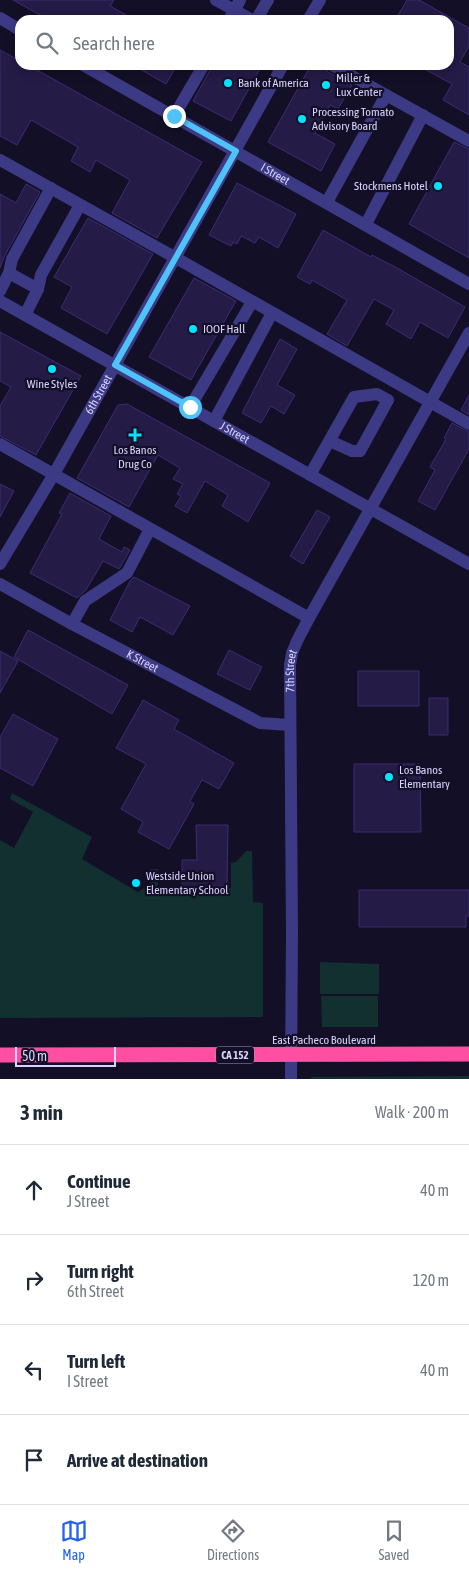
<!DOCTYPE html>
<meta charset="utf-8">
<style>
:root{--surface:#fff;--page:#f6f6f7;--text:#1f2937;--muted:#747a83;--line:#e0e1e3;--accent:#2563eb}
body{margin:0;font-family:"Asap Condensed",sans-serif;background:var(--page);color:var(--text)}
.scale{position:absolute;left:15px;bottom:12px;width:101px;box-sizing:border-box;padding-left:5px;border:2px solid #d9d4ff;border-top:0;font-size:14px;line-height:18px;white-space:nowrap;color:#d9d4ff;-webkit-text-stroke:4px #130f26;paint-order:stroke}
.stop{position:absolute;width:15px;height:15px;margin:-11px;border:4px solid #4fc3f7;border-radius:50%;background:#fff}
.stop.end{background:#4fc3f7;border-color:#fff;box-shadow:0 1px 5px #0008}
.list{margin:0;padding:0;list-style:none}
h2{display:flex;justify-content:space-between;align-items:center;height:65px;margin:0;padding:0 20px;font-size:21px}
h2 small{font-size:16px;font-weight:400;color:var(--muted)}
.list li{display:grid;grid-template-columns:32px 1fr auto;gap:15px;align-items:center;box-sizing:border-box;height:90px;padding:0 20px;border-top:1px solid var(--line)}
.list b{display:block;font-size:19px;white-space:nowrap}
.list p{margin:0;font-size:16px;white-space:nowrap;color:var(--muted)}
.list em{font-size:16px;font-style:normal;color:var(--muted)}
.icon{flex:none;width:28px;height:28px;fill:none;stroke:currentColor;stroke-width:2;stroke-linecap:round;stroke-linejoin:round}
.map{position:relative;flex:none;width:469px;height:1079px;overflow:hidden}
.search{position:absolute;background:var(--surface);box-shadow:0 2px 12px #0003;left:15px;right:15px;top:15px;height:55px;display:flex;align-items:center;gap:12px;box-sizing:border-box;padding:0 18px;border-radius:15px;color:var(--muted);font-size:19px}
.sheet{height:425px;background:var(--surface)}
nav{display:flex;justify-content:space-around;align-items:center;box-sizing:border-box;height:70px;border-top:1px solid var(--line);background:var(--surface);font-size:14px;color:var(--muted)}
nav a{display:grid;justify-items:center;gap:2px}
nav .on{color:var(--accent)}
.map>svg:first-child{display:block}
.green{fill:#12302f}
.building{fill:#241b47;stroke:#3b2d73}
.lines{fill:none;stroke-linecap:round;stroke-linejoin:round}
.minor{stroke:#3d3a85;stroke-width:12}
.highway{stroke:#ff4fa3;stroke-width:15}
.route{stroke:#4fc3f7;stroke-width:6}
.poi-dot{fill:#00e5ff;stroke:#130f26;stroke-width:2}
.labels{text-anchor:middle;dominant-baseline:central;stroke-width:4.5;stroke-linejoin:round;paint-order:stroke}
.shield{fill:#130f26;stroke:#9e99be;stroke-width:1}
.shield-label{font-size:11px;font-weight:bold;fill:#d9d4ff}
.poi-label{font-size:12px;fill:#d9d4ff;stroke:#130f26;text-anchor:start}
.street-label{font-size:12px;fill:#d9d4ff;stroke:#130f26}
</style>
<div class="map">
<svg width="469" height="1079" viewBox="0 0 469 1079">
<rect width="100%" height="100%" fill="#130f26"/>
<path class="green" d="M 12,793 L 92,837 L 82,859 L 138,892 L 150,884 L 150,869 L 158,869 L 158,892 L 183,891 L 184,888 L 231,888 L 231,863 L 236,862 L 246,851 L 252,851 L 253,902 L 263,903 L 263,1017 L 0,1018 L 0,840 L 14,848 L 33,812 L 10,799 Z
M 320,962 L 379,964 L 379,994 L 320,994 Z
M 321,996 L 378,996 L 378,1027 L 322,1027 Z
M 469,1076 L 469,1079 L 310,1079 L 312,1077 Z"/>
<path class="building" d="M 13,0 L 114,0 L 110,6 L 135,20 L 49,20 Z
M 407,0 L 419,0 L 469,28 L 469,46 L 460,62 L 469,67 L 469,115 L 443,100 L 452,84 L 417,65 L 449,65 L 449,20 L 395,20 Z
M 0,50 L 20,61 L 20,65 L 28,65 L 202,162 L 157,238 L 112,213 L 130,180 L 96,160 L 90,172 L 71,161 L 78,147 L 31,120 L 17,145 L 0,136 Z
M 133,65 L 177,65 L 166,84 Z
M 213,65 L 262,65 L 231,121 L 193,101 Z
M 311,65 L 324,65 L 328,72 L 352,85 L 338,109 L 330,105 L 315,133 L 335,144 L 321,171 L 268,142 Z
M 454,142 L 469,149 L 469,258 L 409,224 Z
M 237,183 L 296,214 L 278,248 L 259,237 L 255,243 L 241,236 L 237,244 L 233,242 L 231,246 L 209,235 Z
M 26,184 L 40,192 L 5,255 L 0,268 L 0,194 L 16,203 Z
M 88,218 L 153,254 L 107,334 L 61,308 L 72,287 L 54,277 Z
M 323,230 L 371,257 L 372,255 L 397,268 L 465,307 L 448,338 L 420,322 L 411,339 L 386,324 L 394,310 L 374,299 L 347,346 L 327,334 L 347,300 L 312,280 L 310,284 L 297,277 Z
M 194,278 L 236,301 L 191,380 L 149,357 Z
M 0,332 L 81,376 L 36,455 L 0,436 L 0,406 L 11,387 L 0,381 Z
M 280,339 L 297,349 L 277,385 L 295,395 L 284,414 L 271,406 L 261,423 L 242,413 Z
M 469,395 L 469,415 L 461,410 Z
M 127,404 L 270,483 L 248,522 L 222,506 L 228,495 L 205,481 L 187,513 L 175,506 L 181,496 L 177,494 L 183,484 L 173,479 L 180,468 L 158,455 L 129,507 L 77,478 L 118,405 Z
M 452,423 L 469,432 L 469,449 L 435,510 L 418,501 L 435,470 L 430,467 L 446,439 L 444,438 Z
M 0,484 L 14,491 L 0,517 Z
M 70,493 L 111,516 L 99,539 L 122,552 L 124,547 L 130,550 L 119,569 L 103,561 L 86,590 L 77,598 L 30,573 L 62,514 L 59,513 Z
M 317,510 L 330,517 L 303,564 L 290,556 Z
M 134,577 L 190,606 L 173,635 L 140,617 L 132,632 L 110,620 L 130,581 Z
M 28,630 L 128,685 L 112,714 L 14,657 Z
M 229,650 L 262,667 L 250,690 L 217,674 Z
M 0,651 L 18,661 L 0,693 Z
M 358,671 L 419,671 L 419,706 L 358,706 Z
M 429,698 L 448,698 L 448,735 L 429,735 Z
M 143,700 L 179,720 L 174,729 L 234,763 L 219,789 L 202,780 L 190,801 L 194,804 L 169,849 L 138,832 L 143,822 L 121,809 L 146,764 L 116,748 Z
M 13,714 L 58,739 L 33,786 L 0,768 L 0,737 Z
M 354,764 L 420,764 L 421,832 L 354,832 Z
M 196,825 L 228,825 L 227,886 L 182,887 L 182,860 L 197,860 Z
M 359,890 L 469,890 L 469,916 L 466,916 L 466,927 L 359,927 Z"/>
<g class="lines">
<g class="minor">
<path d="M 216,0 L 252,20"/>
<path d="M 0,18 L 20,30"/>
<path d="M 229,20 L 240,0"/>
<path d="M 256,20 L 268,0"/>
<path d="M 308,20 L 320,0"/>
<path id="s1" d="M 83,65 L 469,284"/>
<path d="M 332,65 L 469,141"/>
<path d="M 174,116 L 202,68"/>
<path d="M 0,160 L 176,258 L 469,424"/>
<path d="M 327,202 L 386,95"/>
<path d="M 366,224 L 423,115"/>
<path d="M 9,273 L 38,289"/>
<path d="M 0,291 L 9,273 L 12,259 L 51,188"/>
<path id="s2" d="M 0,301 L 469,564"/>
<path d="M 25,315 L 38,289 L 41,275 L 80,205"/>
<path d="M 190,407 L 252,302"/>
<path d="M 214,421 L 272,313"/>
<path d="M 0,444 L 309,618"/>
<path d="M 310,475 L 354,397 L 377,394 L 388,400 L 360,451 L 352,451 L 330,441"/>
<path id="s3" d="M 0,564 L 54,474 L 283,65"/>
<path id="s4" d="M 0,584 L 72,624 L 260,723 L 290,725"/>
<path d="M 72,624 L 85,601 L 127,573 L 150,529"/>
<path id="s5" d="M 291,1079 L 292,932 L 290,665 L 292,653 L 297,641 L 309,618 L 469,333"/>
</g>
<path class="highway" d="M 0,1055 L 469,1054"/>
</g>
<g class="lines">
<path class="route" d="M 174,116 L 236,151 L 115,365 L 190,407"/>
</g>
<g class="poi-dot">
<circle cx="228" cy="83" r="5"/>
<circle cx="326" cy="85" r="5"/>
<circle cx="302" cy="119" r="5"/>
<circle cx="438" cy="186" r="5"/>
<circle cx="193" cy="329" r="5"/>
<circle cx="52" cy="369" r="5"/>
<path d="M132.5 427.5h5v5h5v5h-5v5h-5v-5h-5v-5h5z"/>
<circle cx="389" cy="777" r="5"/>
<circle cx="136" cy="883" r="5"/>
</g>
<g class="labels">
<rect class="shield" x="216" y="1046.5" width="38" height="17" rx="4"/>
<g class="shield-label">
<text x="235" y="1055">CA 152</text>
</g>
<g class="poi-label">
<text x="336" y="78">Miller &amp;<tspan x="336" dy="14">Lux Center</tspan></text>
<text x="238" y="83">Bank of America</text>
<text x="312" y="112">Processing Tomato<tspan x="312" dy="14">Advisory Board</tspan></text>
<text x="428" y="186" text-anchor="end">Stockmens Hotel</text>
<text x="203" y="329">IOOF Hall</text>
<text x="52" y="384" text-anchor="middle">Wine Styles</text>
<text x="135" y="450" text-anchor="middle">Los Banos<tspan x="135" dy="14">Drug Co</tspan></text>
<text x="399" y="770">Los Banos<tspan x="399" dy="14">Elementary</tspan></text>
<text x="146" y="876">Westside Union<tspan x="146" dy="14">Elementary School</tspan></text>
</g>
<g class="street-label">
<text stroke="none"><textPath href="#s1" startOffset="221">I Street</textPath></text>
<text stroke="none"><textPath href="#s3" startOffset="196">6th Street</textPath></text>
<text stroke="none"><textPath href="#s2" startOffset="269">J Street</textPath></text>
<text stroke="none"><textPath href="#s4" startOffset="162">K Street</textPath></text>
<text stroke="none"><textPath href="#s5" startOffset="408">7th Street</textPath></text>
<text x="324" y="1040">East Pacheco Boulevard</text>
</g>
</g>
</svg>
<div class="scale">50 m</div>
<div class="stop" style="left:190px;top:407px"></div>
<div class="stop end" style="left:174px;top:116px"></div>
<div class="search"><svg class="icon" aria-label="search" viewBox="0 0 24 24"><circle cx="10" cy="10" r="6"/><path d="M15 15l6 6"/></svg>Search here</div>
</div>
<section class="sheet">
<h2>3 min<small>Walk · 200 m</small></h2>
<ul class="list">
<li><svg class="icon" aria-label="ahead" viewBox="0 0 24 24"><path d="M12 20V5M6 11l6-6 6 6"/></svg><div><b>Continue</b><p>J Street</p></div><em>40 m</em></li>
<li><svg class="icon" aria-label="right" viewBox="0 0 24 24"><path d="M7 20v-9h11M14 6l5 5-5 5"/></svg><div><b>Turn right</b><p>6th Street</p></div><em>120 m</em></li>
<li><svg class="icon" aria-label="left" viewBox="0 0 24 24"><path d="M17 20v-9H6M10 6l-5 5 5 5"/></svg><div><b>Turn left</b><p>I Street</p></div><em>40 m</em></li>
<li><svg class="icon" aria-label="arrive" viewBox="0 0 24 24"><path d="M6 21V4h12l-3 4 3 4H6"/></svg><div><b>Arrive at destination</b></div></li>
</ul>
</section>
<nav>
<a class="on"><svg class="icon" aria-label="map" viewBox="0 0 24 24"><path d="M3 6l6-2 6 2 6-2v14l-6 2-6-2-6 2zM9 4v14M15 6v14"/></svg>Map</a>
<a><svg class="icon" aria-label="directions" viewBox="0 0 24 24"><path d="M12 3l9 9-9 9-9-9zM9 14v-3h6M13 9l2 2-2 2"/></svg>Directions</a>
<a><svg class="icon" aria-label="saved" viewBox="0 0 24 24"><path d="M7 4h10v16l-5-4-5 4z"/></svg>Saved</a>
</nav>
